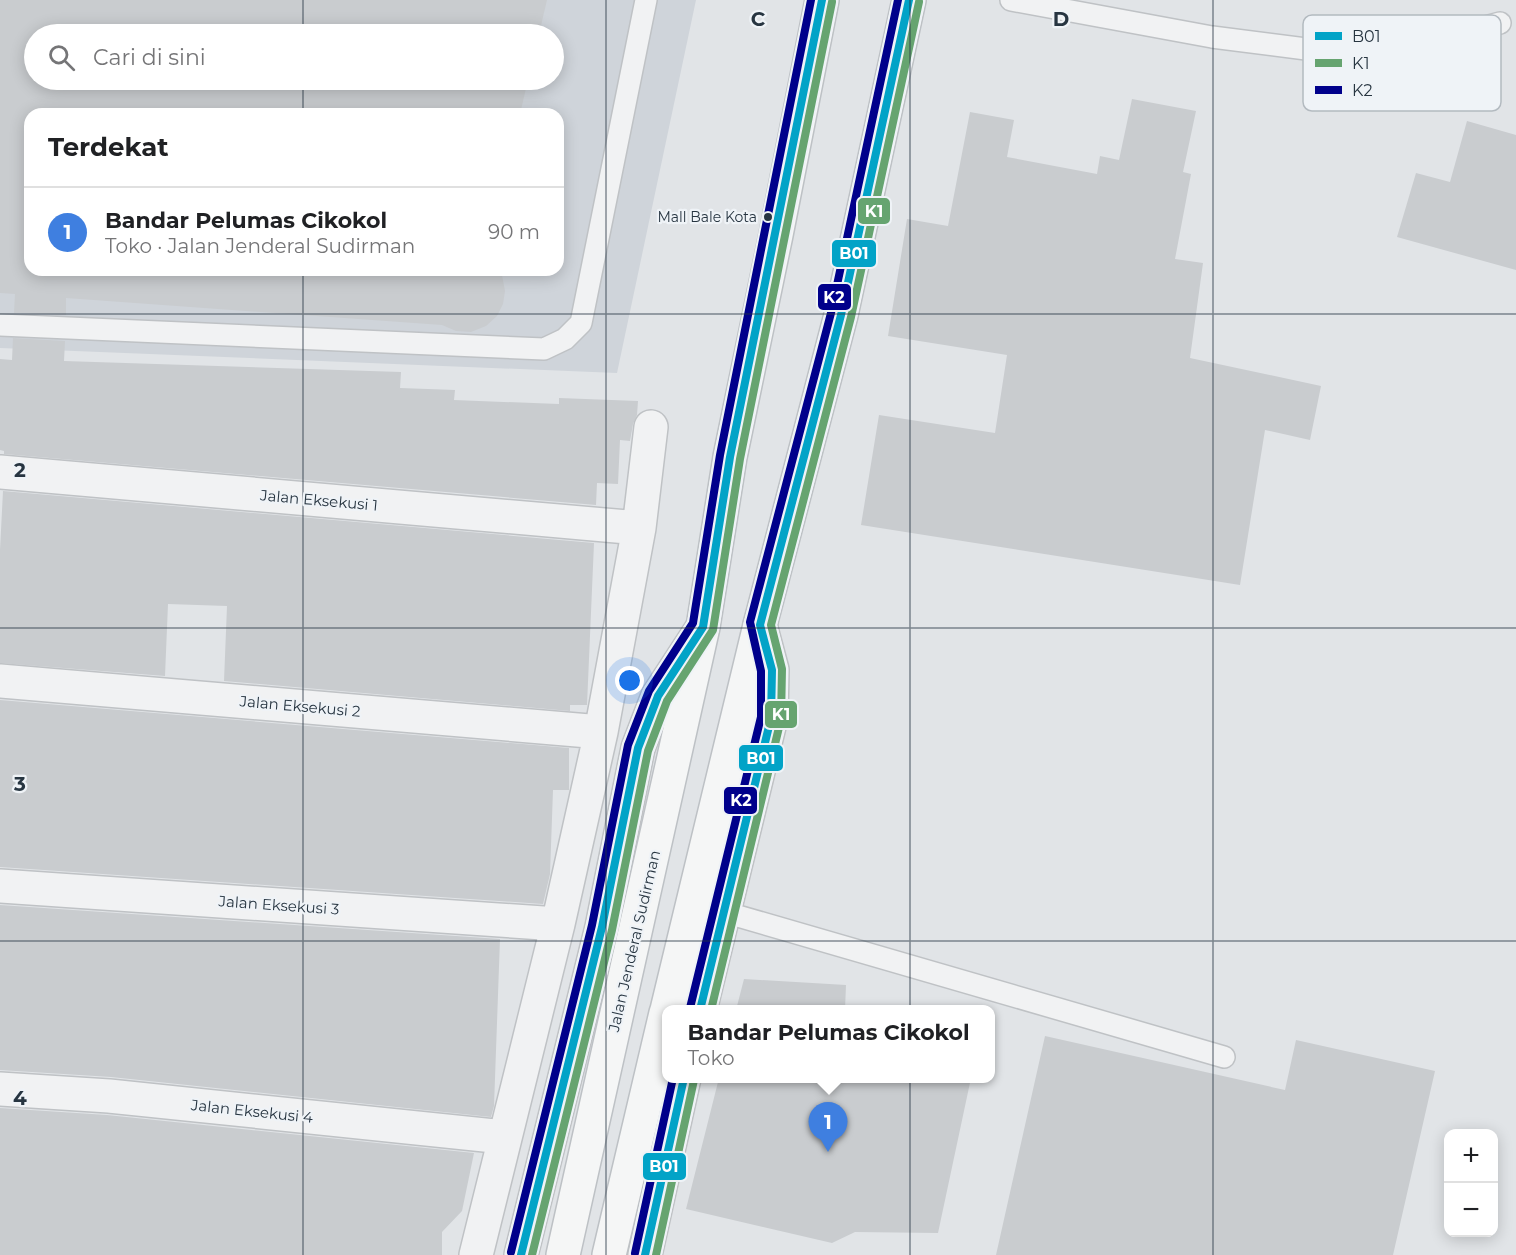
<!DOCTYPE html>
<html lang="id">
<meta charset="utf-8">
<style>
:root{--surface:#fff;--page:#f2f2f2;--text:#202124;--muted:#757577;--line:#e0e0e0;--accent:#68727b}
body{margin:0;font-family:Montserrat,sans-serif;background:var(--page);color:var(--text)}
.controls{position:absolute;right:18px;bottom:18px;display:grid;overflow:hidden;border-radius:12px;box-shadow:0 3px 15px #0003}
.controls button{width:54px;height:54px;display:grid;place-items:center;padding:0;border:0;border-bottom:2px solid var(--line);background:var(--surface);color:var(--text);font:30px sans-serif}
.you{position:absolute;left:630px;top:681px;width:21px;height:21px;margin:-15px;border:4px solid #fff;border-radius:50%;background:#1a73e8;box-shadow:0 0 0 9px #1a73e833}
.badge{display:grid;place-items:center;width:39px;height:39px;border-radius:50%;background:var(--accent);color:#fff;font-size:20px;font-weight:700}
.pin{position:absolute;translate:-50% -50px;filter:drop-shadow(0 2px 3px #0008)}
.pin::after{content:'';position:absolute;top:32px;width:21px;height:18px;background:inherit;clip-path:polygon(0 0,100% 0,50% 100%)}
.popup{position:absolute;left:662px;top:1005px;width:333px;height:78px;box-sizing:border-box;display:grid;place-content:center;border-radius:12px;background:var(--surface);filter:drop-shadow(0 2px 4px #0005);font-size:20px;white-space:nowrap;color:var(--muted)}
.popup b{font-size:22px;color:var(--text)}
.popup::after{content:'';position:absolute;left:50%;top:100%;margin-left:-12px;border:12px solid transparent;border-top-color:var(--surface)}
.list{margin:0;padding:0;list-style:none}
h2{display:flex;justify-content:space-between;align-items:center;height:78px;margin:0;padding:0 24px;font-size:26px}
h2 small{font-size:20px;font-weight:400;color:var(--muted)}
.list li{display:grid;grid-template-columns:39px 1fr auto;gap:18px;align-items:center;box-sizing:border-box;height:90px;padding:0 24px;border-top:2px solid var(--line)}
.list b{display:block;font-size:22px;white-space:nowrap}
.list p{margin:0;font-size:20px;white-space:nowrap;color:var(--muted)}
.list em{font-size:20px;font-style:normal;color:var(--muted)}
.icon{flex:none;width:33px;height:33px;fill:none;stroke:currentColor;stroke-width:2;stroke-linecap:round;stroke-linejoin:round}
.map{position:relative;flex:none;width:1516px;height:1255px;overflow:hidden}
.search{position:absolute;background:var(--surface);box-shadow:0 3px 15px #0003;left:24px;top:24px;width:540px;height:66px;display:flex;align-items:center;gap:15px;box-sizing:border-box;padding:0 21px;border-radius:33px;color:var(--muted);font-size:22px}
.panel{position:absolute;background:var(--surface);box-shadow:0 3px 15px #0003;left:24px;top:108px;width:540px;height:168px;border-radius:18px}
.map>svg:first-child{display:block}
.built{fill:#cfd4da;fill-rule:evenodd}
.building{fill:#c9cccf}
.lines{fill:none;stroke-linecap:round;stroke-linejoin:round}
.lane-casing{stroke:#bfc2c5;stroke-width:24}
.street-casing{stroke:#bfc2c5;stroke-width:36}
.secondary-casing{stroke:#bfc2c5;stroke-width:36}
.primary-casing{stroke:#bdc1c5;stroke-width:36}
.lane{stroke:#f1f2f3;stroke-width:21}
.street{stroke:#f1f2f3;stroke-width:33}
.secondary{stroke:#f5f6f6;stroke-width:33}
.primary{stroke:#f5f6f6;stroke-width:33}
.bus-1-casing{stroke:#eff3f7;stroke-width:12}
.bus-2-casing{stroke:#eff3f7;stroke-width:12}
.bus-3-casing{stroke:#eff3f7;stroke-width:12}
.bus-1{stroke:#02a3c7;stroke-width:8}
.bus-2{stroke:#66a470;stroke-width:8}
.bus-3{stroke:#00008b;stroke-width:8}
.grid{fill:none;stroke:#273541;stroke-width:1.5;stroke-opacity:0.55}
.bus-dot{fill:#273541;stroke:#eff3f7;stroke-width:2}
.labels{text-anchor:middle;dominant-baseline:central;stroke-width:4.5;stroke-linejoin:round;paint-order:stroke}
.bus-label{font-size:14px;fill:#273541;stroke:#eff3f7;text-anchor:end}
.street-label{font-size:15px;fill:#273541;stroke:#eff3f7}
.key{fill:#eff3f7;stroke:#b3bac0;stroke-width:1.5}
.key-label{font-size:16px;fill:#273541}
.grid-label{font-size:20px;text-anchor:middle;font-weight:bold;fill:#273541;stroke:#eff3f7;stroke-width:4.5;stroke-linejoin:round;paint-order:stroke}
.line-badge{stroke:#eff3f7;stroke-width:2}
.badge-label{font-size:16px;text-anchor:middle;font-weight:bold;fill:#fff}
</style>
<div class="map">
<svg width="1516" height="1255" viewBox="0 0 1516 1255">
<rect width="100%" height="100%" fill="#e1e4e7"/>
<path class="built" d="M 0,0 L 696,0 L 617,373 L 0,348 ZM 34,34 L 554,34 L 554,80 L 34,80 ZM 30,114 L 558,114 L 558,270 L 30,270 Z"/>
<path class="building" d="M 0,0 L 547,0 L 539,34 L 34,34 L 34,80 L 528,80 L 520,114 L 30,114 L 30,270 L 501,270 L 505,291 L 503,304 L 497,316 L 486,326 L 471,332 L 456,331 L 442,325 L 66,298 L 66,315 L 14,313 L 15,294 L 0,293 Z
M 1132,99 L 1196,111 L 1183,172 L 1191,174 L 1175,259 L 1203,263 L 1190,358 L 1321,386 L 1310,440 L 1265,430 L 1240,585 L 861,525 L 879,415 L 995,433 L 1007,355 L 888,336 L 907,219 L 948,226 L 970,112 L 1014,120 L 1007,157 L 1097,174 L 1100,156 L 1119,160 Z
M 1467,121 L 1516,135 L 1516,270 L 1397,237 L 1416,173 L 1450,182 Z
M 13,338 L 65,341 L 64,361 L 401,372 L 400,388 L 455,390 L 454,400 L 559,404 L 559,398 L 638,401 L 637,415 L 633,424 L 630,441 L 620,440 L 618,484 L 597,483 L 596,505 L 4,454 L 4,451 L 0,450 L 0,359 L 12,360 Z
M 3,491 L 594,543 L 587,705 L 570,705 L 570,711 L 224,681 L 227,606 L 168,604 L 165,676 L 0,663 L 0,550 Z
M 0,700 L 569,748 L 569,790 L 553,790 L 550,874 L 543,904 L 0,867 Z
M 0,905 L 500,939 L 494,1106 L 491,1117 L 111,1077 L 0,1070 Z
M 744,979 L 846,985 L 845,1010 L 736,1010 Z
M 1045,1036 L 1285,1090 L 1296,1040 L 1435,1071 L 1393,1255 L 996,1255 Z
M 719,1078 L 971,1078 L 938,1233 L 855,1232 L 832,1243 L 686,1209 Z
M 0,1108 L 107,1115 L 474,1153 L 462,1211 L 442,1232 L 442,1255 L 0,1255 Z"/>
<g class="lines">
<g class="lane-casing">
<path id="lane" d="M 1011,0 L 1212,37 L 1345,54 L 1402,49 L 1500,23
M 0,325 L 544,349 L 565,339 L 581,323 L 646,0
M 724,912 L 1224,1057"/>
</g>
<g class="street-casing">
<path id="street" d="M 0,472 L 639,528
M 0,681 L 601,732
M 0,886 L 558,924
M 0,1089 L 109,1096 L 504,1137
M 476,1255 L 558,924 L 601,732 L 639,528 L 651,427"/>
</g>
<g class="secondary-casing">
<path id="secondary" d="M 700,1010 L 771,718 L 772,670 L 760,625
M 521,1255 L 602,927 L 638,748 L 658,696 L 701,630
M 645,1255 L 684,1078"/>
</g>
<g class="primary-casing">
<path id="primary" d="M 667,1010 L 760,625 L 841,315 L 909,0
M 563,1255 L 703,627 L 730,457 L 776,235 L 822,0
M 609,1255 L 666,1013"/>
</g>
<use href="#lane" class="lane"/>
<use href="#street" class="street"/>
<use href="#secondary" class="secondary"/>
<use href="#primary" class="primary"/>
<g class="bus-1-casing">
<path id="bus-1" d="M 700,1010 L 771,718 L 772,670 L 760,625 L 841,315 L 909,0
M 521,1255 L 602,927 L 638,748 L 658,696 L 703,627 L 730,457 L 822,0
M 645,1255 L 684,1078"/>
</g>
<g class="bus-2-casing">
<path id="bus-2" d="M 711,1010 L 781,719 L 782,669 L 771,625 L 851,317 L 919,2
M 532,1255 L 612,930 L 648,751 L 667,701 L 713,630 L 740,459 L 832,2
M 656,1255 L 694,1080"/>
</g>
<g class="bus-3-casing">
<path id="bus-3" d="M 690,1008 L 761,717 L 761,671 L 750,622 L 831,313 L 898,0
M 511,1252 L 592,925 L 628,745 L 649,691 L 693,623 L 720,455 L 811,0
M 635,1253 L 673,1078"/>
</g>
<use href="#bus-1" class="bus-1"/>
<use href="#bus-2" class="bus-2"/>
<use href="#bus-3" class="bus-3"/>
</g>
<path class="grid" d="M 303,0 L 303,34M 606,0 L 606,1255M 910,0 L 910,1255M 1213,0 L 1213,1255M 303,80 L 303,114M 303,270 L 303,1255M 0,314 L 1516,314M 0,628 L 1516,628M 0,941 L 1516,941"/>
<circle class="bus-dot" cx="768" cy="217" r="5"/>
<g class="labels">
<g class="bus-label">
<text x="757" y="217">Mall Bale Kota</text>
</g>
<g class="street-label">
<text transform="translate(319 500) rotate(5)">Jalan Eksekusi 1</text>
<text transform="translate(300 706) rotate(5)">Jalan Eksekusi 2</text>
<text transform="translate(279 905) rotate(4)">Jalan Eksekusi 3</text>
<text transform="translate(634 941) rotate(-77)">Jalan Jenderal Sudirman</text>
<text transform="translate(252 1111) rotate(6)">Jalan Eksekusi 4</text>
</g>
</g>
<rect x="1303" y="15" width="198" height="96" rx="9" class="key"/>
<rect x="1315" y="32" width="27" height="8" fill="#02a3c7"/>
<rect x="1315" y="59" width="27" height="8" fill="#66a470"/>
<rect x="1315" y="86" width="27" height="8" fill="#00008b"/>
<g class="key-label">
<text x="1352" y="42">B01</text>
<text x="1352" y="69">K1</text>
<text x="1352" y="96">K2</text>
</g>
<g class="grid-label">
<text x="758" y="26">C</text>
<text x="1061" y="26">D</text>
<text x="20" y="477">2</text>
<text x="20" y="791">3</text>
<text x="20" y="1105">4</text>
</g>
<g class="line-badge">
<rect x="857" y="197" width="34" height="28" rx="6" fill="#66a470"/>
<rect x="831" y="239" width="46" height="29" rx="6" fill="#02a3c7"/>
<rect x="817" y="283" width="35" height="28" rx="6" fill="#00008b"/>
<rect x="764" y="700" width="34" height="29" rx="6" fill="#66a470"/>
<rect x="738" y="744" width="46" height="28" rx="6" fill="#02a3c7"/>
<rect x="723" y="786" width="35" height="29" rx="6" fill="#00008b"/>
<rect x="642" y="1152" width="45" height="29" rx="6" fill="#02a3c7"/>
</g>
<g class="badge-label">
<text x="874" y="217">K1</text>
<text x="854" y="259">B01</text>
<text x="834" y="303">K2</text>
<text x="781" y="720">K1</text>
<text x="761" y="764">B01</text>
<text x="741" y="806">K2</text>
<text x="664" y="1172">B01</text>
</g>
</svg>
<div class="controls">
<button>+</button>
<button>−</button>
</div>
<div class="you"></div>
<div class="pin badge" style="left:828px;top:1152px;background:#3f7fe0">1</div>
<div class="popup"><b>Bandar Pelumas Cikokol</b>Toko</div>
<div class="search"><svg class="icon" aria-label="search" viewBox="0 0 24 24"><circle cx="10" cy="10" r="6"/><path d="M15 15l6 6"/></svg>Cari di sini</div>
<section class="panel">
<h2>Terdekat<small></small></h2>
<ul class="list">
<li><span class="badge" style="background:#3f7fe0">1</span><div><b>Bandar Pelumas Cikokol</b><p>Toko · Jalan Jenderal Sudirman</p></div><em>90 m</em></li>
</ul>
</section>
</div>
